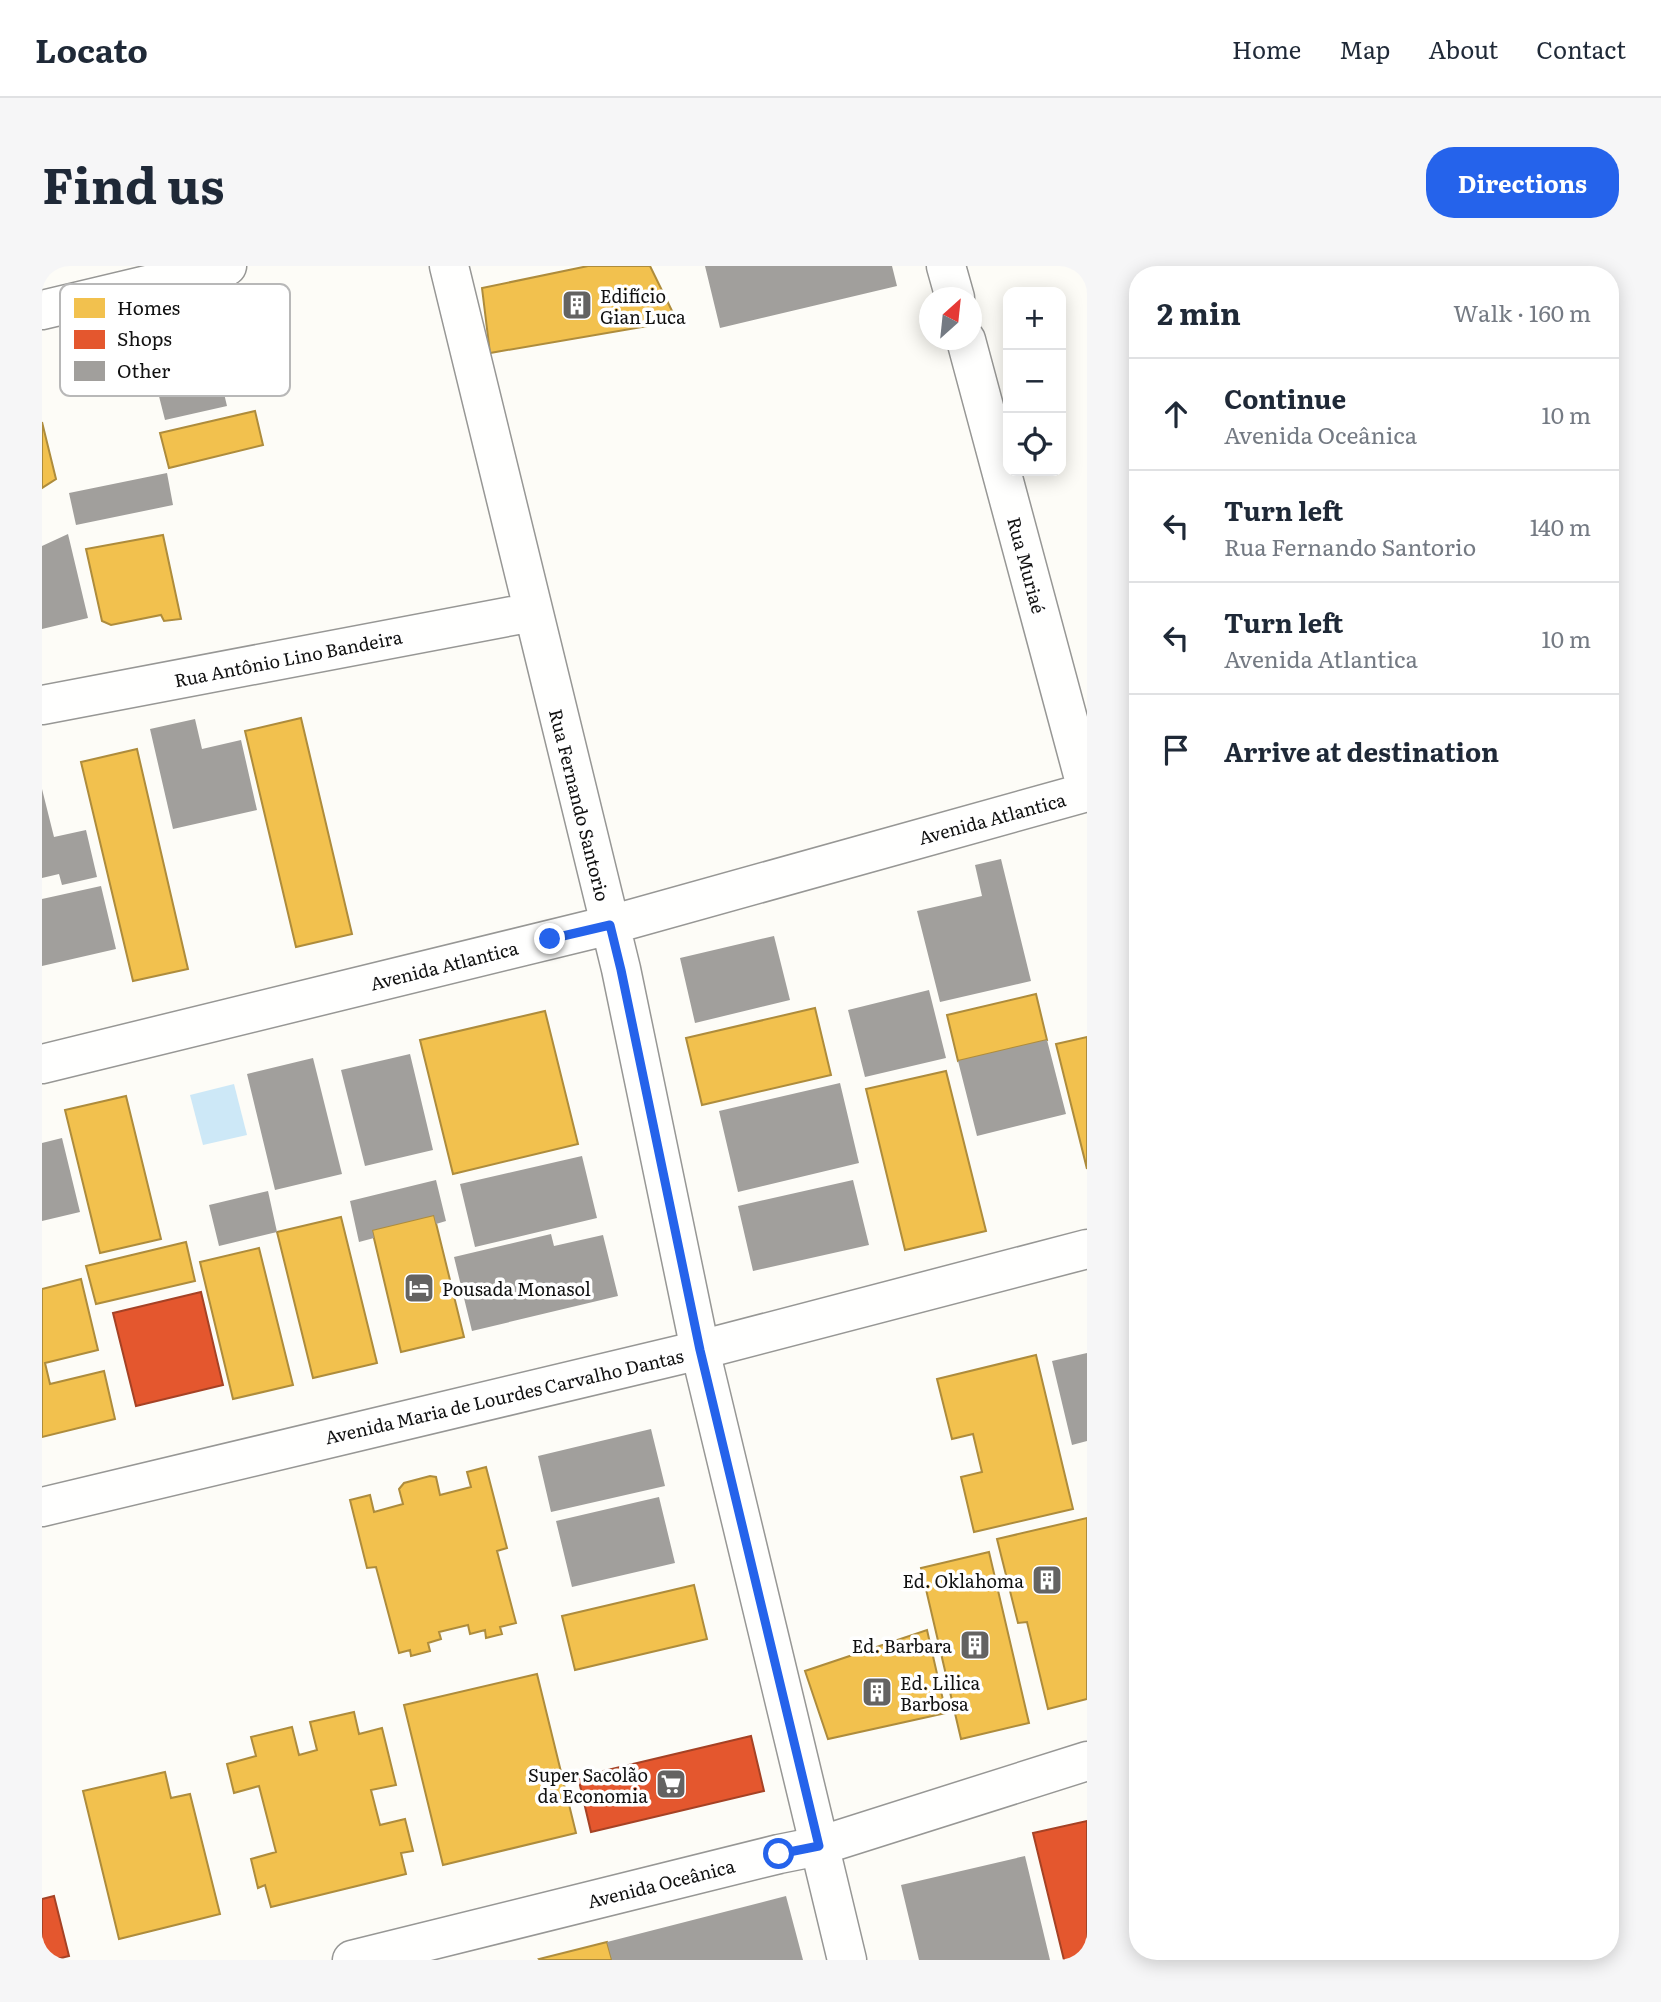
<!DOCTYPE html>
<meta charset="utf-8">
<style>
:root{--surface:#fff;--page:#f6f6f7;--text:#1f2937;--muted:#747a83;--line:#e0e1e3;--accent:#2563eb}
body{margin:0;font-family:Literata,serif;background:var(--page);color:var(--text)}
.controls{position:absolute;right:21px;top:21px;display:grid;overflow:hidden;border-radius:14px;box-shadow:0 4px 18px #0003}
.controls button{width:63px;height:63px;display:grid;place-items:center;padding:0;border:0;border-bottom:2px solid var(--line);background:var(--surface);color:var(--text);font:35px sans-serif}
.compass{position:absolute;left:877px;top:21px;width:63px;height:63px;border-radius:50%;background:var(--surface);box-shadow:0 4px 18px #0003;rotate:27deg}
.stop{position:absolute;width:21px;height:21px;margin:-16px;border:5px solid #2563eb;border-radius:50%;background:#fff}
.stop.end{background:#2563eb;border-color:#fff;box-shadow:0 2px 7px #0008}
.list{margin:0;padding:0;list-style:none}
h2{display:flex;justify-content:space-between;align-items:center;height:91px;margin:0;padding:0 28px;font-size:30px}
h2 small{font-size:23px;font-weight:400;color:var(--muted)}
.list li{display:grid;grid-template-columns:46px 1fr auto;gap:21px;align-items:center;box-sizing:border-box;height:112px;padding:0 28px;border-top:2px solid var(--line)}
.list b{display:block;font-size:26px;white-space:nowrap}
.list p{margin:0;font-size:23px;white-space:nowrap;color:var(--muted)}
.list em{font-size:23px;font-style:normal;color:var(--muted)}
.icon{flex:none;width:38px;height:38px;fill:none;stroke:currentColor;stroke-width:2;stroke-linecap:round;stroke-linejoin:round}
.map{position:relative;flex:none;width:1045px;height:1694px;overflow:hidden;border-radius:28px}
header{display:flex;align-items:center;gap:42px;box-sizing:border-box;height:98px;padding:0 35px;background:var(--surface);border-bottom:2px solid var(--line)}
header strong{font-size:33px}
nav{display:flex;gap:38px;margin-inline-start:auto;font-size:24px}
.intro{display:flex;align-items:center;justify-content:space-between;box-sizing:border-box;height:168px;padding:0 42px}
h1{margin:0;font-size:49px}
.button{padding:18px 32px;border-radius:28px;background:var(--accent);color:#fff;font-size:24px;font-weight:700}
main{display:flex;gap:42px;padding:0 42px}
aside{flex:1;background:var(--surface);border-radius:28px;box-shadow:0 4px 18px #0003}
.map>svg:first-child{display:block}
.water{fill:#cde8f7}
.homes{fill:#f2c14e;stroke:#ae8c3c;stroke-width:2}
.shops{fill:#e4572e;stroke:#a54225;stroke-width:2}
.building{fill:#a19f9c}
.lines{fill:none;stroke-linecap:round;stroke-linejoin:round}
.minor-casing{stroke:#979795;stroke-width:41}
.tertiary-casing{stroke:#979795;stroke-width:41}
.minor{stroke:#fffffe;stroke-width:38}
.tertiary{stroke:#fffffe;stroke-width:38}
.route{stroke:#2563eb;stroke-width:9}
.labels{text-anchor:middle;dominant-baseline:central;stroke-width:7;stroke-linejoin:round;paint-order:stroke}
.poi-label{font-size:18px;fill:#111;stroke:#fff;text-anchor:start}
.street-label{font-size:18px;fill:#111;stroke:#fff}
.key{fill:#fff;stroke:#b8b8b8;stroke-width:2}
.key-label{font-size:19px;fill:#111}
</style>
<header>
<strong>Locato</strong>
<nav><a>Home</a><a>Map</a><a>About</a><a>Contact</a></nav>
</header>
<div class="intro"><h1>Find us</h1><a class="button">Directions</a></div>
<main>
<div class="map">
<svg width="1045" height="1694" viewBox="0 0 1045 1694">
<rect width="100%" height="100%" fill="#fdfcf7"/>
<path class="water" d="M 192,818 L 205,869 L 161,879 L 148,829 Z"/>
<path class="homes" d="M 546,0 L 608,0 L 635,55 L 448,87 L 440,22 Z
M 213,145 L 221,179 L 127,202 L 118,167 Z
M 0,156 L 14,213 L 0,222 Z
M 121,269 L 139,353 L 122,355 L 119,349 L 69,359 L 60,355 L 44,283 Z
M 259,452 L 310,668 L 254,681 L 203,465 Z
M 95,483 L 146,703 L 91,715 L 39,496 Z
M 994,728 L 1005,774 L 916,795 L 905,749 Z
M 773,742 L 789,809 L 660,839 L 644,772 Z
M 503,745 L 536,878 L 411,908 L 378,774 Z
M 1045,771 L 1045,903 L 1014,778 Z
M 904,805 L 944,965 L 863,984 L 824,823 Z
M 84,830 L 119,973 L 58,987 L 23,844 Z
M 392,949 L 422,1071 L 359,1086 L 330,964 Z
M 299,951 L 335,1097 L 271,1112 L 235,966 Z
M 144,976 L 153,1015 L 54,1038 L 44,1000 Z
M 217,982 L 251,1119 L 191,1133 L 158,996 Z
M 39,1013 L 56,1084 L 3,1097 L 8,1118 L 62,1105 L 73,1153 L 0,1171 L 0,1023 Z
M 994,1089 L 1031,1243 L 932,1266 L 919,1211 L 940,1206 L 931,1168 L 910,1173 L 895,1113 Z
M 444,1201 L 465,1282 L 455,1285 L 474,1357 L 458,1361 L 460,1368 L 444,1372 L 443,1364 L 428,1368 L 426,1359 L 397,1366 L 399,1373 L 386,1377 L 388,1385 L 369,1390 L 368,1384 L 357,1387 L 334,1301 L 325,1302 L 308,1234 L 328,1229 L 332,1246 L 361,1238 L 357,1223 L 362,1217 L 388,1210 L 394,1211 L 398,1229 L 429,1221 L 425,1206 Z
M 1045,1252 L 1045,1433 L 1006,1443 L 985,1356 L 976,1357 L 955,1273 Z
M 947,1286 L 987,1457 L 919,1473 L 879,1302 Z
M 652,1319 L 665,1373 L 533,1404 L 520,1350 Z
M 885,1364 L 904,1447 L 786,1473 L 763,1405 Z
M 495,1408 L 534,1567 L 401,1599 L 362,1439 Z
M 312,1446 L 317,1468 L 340,1462 L 354,1519 L 329,1524 L 338,1559 L 363,1553 L 371,1585 L 359,1587 L 364,1608 L 229,1641 L 223,1619 L 216,1622 L 209,1593 L 234,1586 L 217,1520 L 192,1527 L 185,1498 L 214,1490 L 209,1471 L 250,1461 L 257,1489 L 275,1484 L 268,1456 Z
M 123,1506 L 129,1532 L 148,1528 L 178,1648 L 77,1673 L 41,1525 Z
M 565,1676 L 570,1694 L 498,1694 L 497,1693 Z"/>
<path class="shops" d="M 159,1026 L 181,1119 L 94,1140 L 71,1047 Z
M 709,1470 L 722,1525 L 549,1566 L 536,1511 Z
M 1045,1555 L 1045,1694 L 1022,1694 L 991,1567 Z
M 12,1630 L 27,1690 L 11,1694 L 0,1694 L 0,1633 Z"/>
<path class="building" d="M 663,0 L 850,0 L 855,20 L 678,62 Z
M 165,56 L 185,140 L 123,154 L 102,71 Z
M 125,207 L 131,239 L 34,259 L 27,227 Z
M 26,268 L 46,352 L 0,363 L 0,280 Z
M 153,453 L 160,483 L 199,474 L 215,544 L 131,563 L 108,463 Z
M 0,523 L 12,571 L 44,564 L 55,611 L 20,619 L 17,608 L 0,612 Z
M 959,593 L 989,715 L 898,736 L 875,645 L 940,630 L 933,599 Z
M 59,620 L 74,683 L 0,700 L 0,633 Z
M 732,670 L 748,734 L 653,757 L 638,692 Z
M 887,724 L 904,792 L 823,811 L 806,744 Z
M 1005,774 L 1024,848 L 935,870 L 916,795 Z
M 368,788 L 391,884 L 323,900 L 299,804 Z
M 271,792 L 300,908 L 233,924 L 205,808 Z
M 798,817 L 817,897 L 696,926 L 677,845 Z
M 20,872 L 38,946 L 0,955 L 0,877 Z
M 540,890 L 555,952 L 433,981 L 418,918 Z
M 394,914 L 404,955 L 394,958 L 392,949 L 330,964 L 332,972 L 317,976 L 308,935 Z
M 811,914 L 827,979 L 711,1005 L 696,940 Z
M 226,925 L 235,966 L 177,980 L 167,939 Z
M 509,968 L 512,980 L 561,969 L 576,1030 L 430,1065 L 412,991 Z
M 1045,1087 L 1045,1175 L 1030,1179 L 1010,1095 Z
M 609,1163 L 623,1220 L 509,1246 L 496,1190 Z
M 617,1231 L 633,1297 L 530,1321 L 514,1255 Z
M 983,1590 L 1008,1694 L 877,1694 L 859,1619 Z
M 744,1630 L 761,1694 L 570,1694 L 565,1676 Z"/>
<g class="lines">
<g class="minor-casing">
<path id="minor" d="M 407,0 L 579,703 L 658,1084 L 805,1694
M 904,0 L 913,32
M 0,44 L 185,0
M 924,74 L 1045,524
M 0,439 L 491,346
M 0,798 L 568,659 L 1045,526"/>
</g>
<g class="tertiary-casing">
<path id="tertiary" d="M 0,1241 L 658,1084 L 1045,983
M 310,1694 L 737,1588 L 777,1580 L 1045,1495"/>
</g>
<use href="#minor" class="minor"/>
<use href="#tertiary" class="tertiary"/>
</g>
<g class="lines">
<path class="route" d="M 508,673 L 568,659 L 579,704 L 658,1084 L 777,1580 L 737,1588"/>
</g>
<defs>
<g id="building-square" transform="scale(1.575)"><rect x="-9" y="-9" width="18" height="18" rx="4" fill="#646362" stroke="#fff"/><path d="M-4-6H4V6H1V3H-1V6H-4ZM-2.5-4.3h1.7v1.8h-1.7ZM.8-4.3h1.7v1.8H.8ZM-2.5-1h1.7V.8h-1.7ZM.8-1h1.7V.8H.8Z" fill="#fff"/></g>
<g id="hotel-square" transform="scale(1.575)"><rect x="-9" y="-9" width="18" height="18" rx="4" fill="#646362" stroke="#fff"/><path d="M-6-4.5h1.5V1H6V5H4.5V3h-9V5H-6ZM-4 0a1.8 1.8 0 1 1 3.6 0ZM.5 0V-2.5h3Q6-2.5 6 0Z" fill="#fff"/></g>
<g id="supermarket-square" transform="scale(1.575)"><rect x="-9" y="-9" width="18" height="18" rx="4" fill="#646362" stroke="#fff"/><path d="M-6-5.5h2.5l.6 2H6L4.5 2H-2.5L-4.4-4H-6ZM-1.5 3.2a1.3 1.3 0 1 0 .1 0ZM3 3.2a1.3 1.3 0 1 0 .1 0Z" fill="#fff"/></g>
</defs>
<g fill-rule="evenodd">
<use href="#building-square" x="535" y="39"/>
<use href="#hotel-square" x="377" y="1022"/>
<use href="#building-square" x="1005" y="1314"/>
<use href="#building-square" x="933" y="1379"/>
<use href="#building-square" x="835" y="1426"/>
<use href="#supermarket-square" x="629" y="1518"/>
</g>
<g class="labels">
<g class="poi-label">
<text x="558" y="29">Edifício<tspan x="558" dy="21">Gian Luca</tspan></text>
<text x="400" y="1022">Pousada Monasol</text>
<text x="982" y="1314" text-anchor="end">Ed. Oklahoma</text>
<text x="910" y="1379" text-anchor="end">Ed. Barbara</text>
<text x="858" y="1416">Ed. Lilica<tspan x="858" dy="21">Barbosa</tspan></text>
<text x="606" y="1508" text-anchor="end">Super Sacolão<tspan x="606" dy="21">da Economia</tspan></text>
</g>
<g class="street-label">
<text transform="translate(985 299) rotate(75)">Rua Muriaé</text>
<text transform="translate(246 392) rotate(-11)">Rua Antônio Lino Bandeira</text>
<text transform="translate(538 539) rotate(76)">Rua Fernando Santorio</text>
<text transform="translate(950 552) rotate(-15)">Avenida Atlantica</text>
<text transform="translate(402 699) rotate(-14)">Avenida Atlantica</text>
<text transform="translate(462 1130) rotate(-13)">Avenida Maria de Lourdes Carvalho Dantas</text>
<text transform="translate(619 1617) rotate(-14)">Avenida Oceânica</text>
</g>
</g>
<rect x="18" y="18" width="230" height="112" rx="10" class="key"/>
<rect x="32" y="32" width="31" height="20" fill="#f2c14e"/>
<rect x="32" y="64" width="31" height="19" fill="#e4572e"/>
<rect x="32" y="95" width="31" height="20" fill="#a19f9c"/>
<g class="key-label">
<text x="75" y="49">Homes</text>
<text x="75" y="80">Shops</text>
<text x="75" y="112">Other</text>
</g>
</svg>
<div class="controls">
<button>+</button>
<button>−</button>
<button><svg class="icon" aria-label="locate" viewBox="0 0 24 24"><circle cx="12" cy="12" r="6"/><path d="M12 2v4M12 18v4M2 12h4M18 12h4"/></svg></button>
</div>
<svg class="compass" viewBox="-18 -18 36 36"><path d="M0-13l5 13h-10z" fill="#e53935"/><path d="M0 13l5-13h-10z" fill="#747a83"/></svg>
<div class="stop" style="left:737px;top:1588px"></div>
<div class="stop end" style="left:508px;top:673px"></div>
</div>
<aside>
<h2>2 min<small>Walk · 160 m</small></h2>
<ul class="list">
<li><svg class="icon" aria-label="ahead" viewBox="0 0 24 24"><path d="M12 20V5M6 11l6-6 6 6"/></svg><div><b>Continue</b><p>Avenida Oceânica</p></div><em>10 m</em></li>
<li><svg class="icon" aria-label="left" viewBox="0 0 24 24"><path d="M17 20v-9H6M10 6l-5 5 5 5"/></svg><div><b>Turn left</b><p>Rua Fernando Santorio</p></div><em>140 m</em></li>
<li><svg class="icon" aria-label="left" viewBox="0 0 24 24"><path d="M17 20v-9H6M10 6l-5 5 5 5"/></svg><div><b>Turn left</b><p>Avenida Atlantica</p></div><em>10 m</em></li>
<li><svg class="icon" aria-label="arrive" viewBox="0 0 24 24"><path d="M6 21V4h12l-3 4 3 4H6"/></svg><div><b>Arrive at destination</b></div></li>
</ul>
</aside>
</main>
